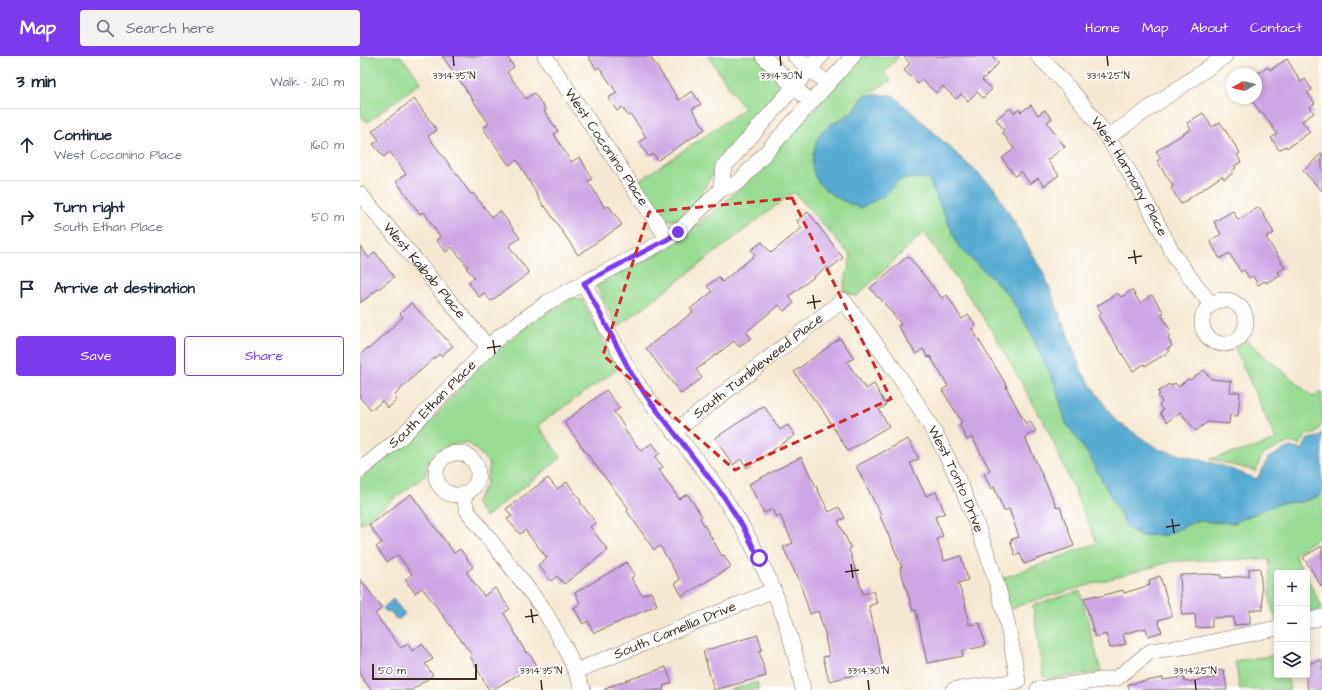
<!DOCTYPE html>
<meta charset="utf-8">
<style>
:root{--surface:#fff;--page:#f2f2f3;--text:#1f2937;--muted:#747a83;--line:#e0e1e3;--accent:#7c3aed}
body{margin:0;font-family:"Architects Daughter",sans-serif;background:var(--page);color:var(--text)}
.controls{position:absolute;right:12px;bottom:12px;display:grid;overflow:hidden;border-radius:4px;box-shadow:0 2px 6px #0003}
.controls button{width:36px;height:36px;display:grid;place-items:center;padding:0;border:0;border-bottom:1px solid var(--line);background:var(--surface);color:var(--text);font:20px sans-serif}
.compass{position:absolute;left:866px;top:12px;width:36px;height:36px;border-radius:50%;background:var(--surface);box-shadow:0 2px 6px #0003;rotate:262deg}
.scale{position:absolute;left:12px;bottom:10px;width:105px;box-sizing:border-box;padding-left:4px;border:2px solid #3b2a1e;border-top:0;font-size:11px;line-height:14px;white-space:nowrap;color:#3b2a1e;-webkit-text-stroke:3px #fff;paint-order:stroke}
.stop{position:absolute;width:12px;height:12px;margin:-9px;border:3px solid #7c3aed;border-radius:50%;background:#fff}
.stop.end{background:#7c3aed;border-color:#fff;box-shadow:0 1px 4px #0008}
.list{margin:0;padding:0;list-style:none}
h2{display:flex;justify-content:space-between;align-items:center;height:52px;margin:0;padding:0 16px;font-size:17px}
h2 small{font-size:13px;font-weight:400;color:var(--muted)}
.list li{display:grid;grid-template-columns:26px 1fr auto;gap:12px;align-items:center;box-sizing:border-box;height:72px;padding:0 16px;border-top:1px solid var(--line)}
.list b{display:block;font-size:15px;white-space:nowrap}
.list p{margin:0;font-size:13px;white-space:nowrap;color:var(--muted)}
.list em{font-size:13px;font-style:normal;color:var(--muted)}
.actions{display:flex;gap:8px;padding:12px 16px}
.actions a{flex:1;padding:9px 0;border:1px solid var(--accent);border-radius:4px;text-align:center;font-size:14px;color:var(--accent)}
.actions .main{background:var(--accent);color:#fff}
.icon{flex:none;width:22px;height:22px;fill:none;stroke:currentColor;stroke-width:2;stroke-linecap:round;stroke-linejoin:round}
.map{position:relative;flex:none;width:962px;height:634px;overflow:hidden}
header{display:flex;align-items:center;gap:24px;box-sizing:border-box;height:56px;padding:0 20px;background:var(--accent);color:#fff}
header strong{font-size:19px}
nav{display:flex;gap:22px;margin-inline-start:auto;font-size:14px}
.search{width:280px;height:36px;background:var(--page);display:flex;align-items:center;gap:10px;box-sizing:border-box;padding:0 14px;border-radius:4px;color:var(--muted);font-size:15px}
main{display:flex}
aside{flex:1;background:var(--surface)}
.map>svg:first-child{display:block}
.green{fill:#98db92;stroke:#6a8258}
.water{fill:#57abd3;stroke:#496a78}
.building{fill:#cca5e3}
.lines{fill:none;stroke-linecap:round;stroke-linejoin:round}
.minor-casing{stroke:#7c6c5d;stroke-width:16}
.minor{stroke:#fff;stroke-width:15}
.route{stroke:#7c3aed;stroke-width:5}
.marked{fill:none;stroke:#d62828;stroke-width:3;stroke-dasharray:8 5;stroke-linejoin:round}
.ticks{fill:none;stroke:#3b2a1e;stroke-width:1.5}
.labels{text-anchor:middle;dominant-baseline:central;stroke-width:3.5;stroke-linejoin:round;paint-order:stroke}
.street-label{font-size:14px;fill:#3b2a1e;stroke:#fff}
.ticks-label{font-size:10px;text-anchor:middle;fill:#3b2a1e;stroke:#fff;stroke-width:3.5;stroke-linejoin:round;paint-order:stroke}
</style>
<header>
<strong>Map</strong>
<div class="search"><svg class="icon" aria-label="search" viewBox="0 0 24 24"><circle cx="10" cy="10" r="6"/><path d="M15 15l6 6"/></svg>Search here</div>
<nav><a>Home</a><a>Map</a><a>About</a><a>Contact</a></nav>
</header>
<main>
<aside>
<h2>3 min<small>Walk · 210 m</small></h2>
<ul class="list">
<li><svg class="icon" aria-label="ahead" viewBox="0 0 24 24"><path d="M12 20V5M6 11l6-6 6 6"/></svg><div><b>Continue</b><p>West Coconino Place</p></div><em>160 m</em></li>
<li><svg class="icon" aria-label="right" viewBox="0 0 24 24"><path d="M7 20v-9h11M14 6l5 5-5 5"/></svg><div><b>Turn right</b><p>South Ethan Place</p></div><em>50 m</em></li>
<li><svg class="icon" aria-label="arrive" viewBox="0 0 24 24"><path d="M6 21V4h12l-3 4 3 4H6"/></svg><div><b>Arrive at destination</b></div></li>
</ul>
<div class="actions"><a class="main">Save</a><a>Share</a></div>
</aside>
<div class="map">
<svg width="962" height="634" viewBox="0 0 962 634">
<rect width="100%" height="100%" fill="#fff"/>
<filter id="ink" filterUnits="userSpaceOnUse"><feTurbulence type="fractalNoise" baseFrequency=".025" numOctaves="2"/><feDisplacementMap in="SourceGraphic" scale="8" xChannelSelector="R" yChannelSelector="G"/><feConvolveMatrix kernelMatrix="1 2 1 2 8 2 1 2 1" color-interpolation-filters="sRGB"/></filter>
<filter id="wash" filterUnits="userSpaceOnUse"><feTurbulence type="fractalNoise" baseFrequency=".012" numOctaves="4" result="noise"/><feDisplacementMap in="SourceGraphic" scale="16" xChannelSelector="R" yChannelSelector="G"/><feGaussianBlur stdDeviation="0.9" result="paint"/><feColorMatrix in="noise" values="0 0 0 0 0 0 0 0 0 0 0 0 0 0 0 0 0 1.4 0 .05"/><feComposite in="paint" operator="in"/></filter>
<g filter="url(#wash)">
<rect width="100%" height="100%" fill="#f5e8d2"/>
<path class="green" d="M 0,0 L 41,0 L 61,26 L 8,66 L 0,59 Z
M 348,0 L 399,0 L 426,29 L 359,108 L 337,145 L 316,164 L 305,164 L 279,125 L 384,53 Z
M 502,0 L 539,0 L 524,17 L 532,24 L 505,39 L 494,54 L 470,69 L 524,140 L 541,123 L 568,122 L 599,191 L 648,238 L 665,266 L 695,328 L 706,367 L 728,398 L 767,471 L 781,480 L 806,479 L 817,472 L 836,465 L 874,467 L 910,451 L 922,447 L 942,446 L 959,440 L 962,437 L 962,479 L 934,498 L 944,517 L 917,517 L 917,565 C 906,544 911,525 909,503 L 813,505 L 669,546 L 651,553 L 641,523 L 737,487 L 688,374 L 630,271 L 564,176 L 496,241 L 483,234 L 491,200 L 434,136 L 258,271 L 236,230 L 301,196 L 357,153 L 393,120 Z
M 211,242 L 222,244 L 258,313 L 178,369 L 201,402 L 125,461 L 115,447 L 126,429 L 130,408 L 108,386 L 84,391 L 68,406 L 66,419 L 0,469 L 0,423 L 70,366 L 129,300 L 176,264 Z
M 886,284 L 953,341 L 962,335 L 962,369 L 955,378 L 947,378 L 940,389 L 929,386 L 902,399 L 896,415 L 850,403 L 893,392 L 916,384 L 875,292 Z
M 947,522 L 962,551 L 962,553 L 947,557 Z
M 720,535 L 741,616 L 690,623 L 683,620 L 673,549 Z
M 917,599 L 917,619 L 927,619 L 930,634 L 880,634 L 875,605 Z
M 397,626 L 399,634 L 369,634 Z"/>
<path class="water" d="M 505,39 L 533,39 L 635,133 L 685,220 L 722,316 L 755,364 L 798,393 L 860,409 L 897,423 L 908,402 L 930,391 L 942,394 L 948,383 L 958,381 L 962,377 L 962,437 L 959,440 L 942,446 L 922,447 L 910,451 L 874,467 L 836,465 L 806,479 L 781,480 L 767,471 L 728,398 L 706,367 L 695,328 L 665,266 L 648,238 L 599,191 L 568,122 L 541,123 L 524,140 L 500,152 C 475,142 444,128 454,95 C 455,91 456,85 458,81 C 467,67 485,64 495,54 C 499,49 502,43 505,39 Z
M 33,543 L 45,558 L 38,564 L 37,562 L 36,563 L 30,555 L 27,557 L 23,552 Z"/>
<g id="blocks">
<path class="building" d="M 82,0 L 147,0 L 154,11 L 147,16 L 166,43 L 174,37 L 186,54 L 184,55 L 198,75 L 194,78 L 211,106 L 220,101 L 232,123 L 228,125 L 245,152 L 249,150 L 262,169 L 218,199 L 185,150 L 184,151 L 157,104 L 149,109 L 123,72 L 129,68 L 100,25 Z
M 228,0 L 290,0 L 319,44 L 332,35 L 341,48 L 332,53 L 345,73 L 298,104 L 293,98 L 289,101 L 279,86 L 286,81 L 271,59 L 268,60 L 262,51 L 257,55 L 248,42 L 257,37 L 239,11 L 236,13 Z
M 543,0 L 632,0 L 639,7 L 622,24 L 632,33 L 623,42 L 617,36 L 608,45 L 601,38 L 596,43 L 583,30 L 576,37 L 562,24 L 558,28 L 544,14 L 550,7 Z
M 927,3 L 941,26 L 945,23 L 952,34 L 947,36 L 955,47 L 950,51 L 954,57 L 942,65 L 950,76 L 927,92 L 926,90 L 919,94 L 911,82 L 917,78 L 903,57 L 901,58 L 890,42 L 896,42 L 896,18 L 908,11 L 910,14 Z
M 54,43 L 77,74 L 68,80 L 111,138 L 113,137 L 132,161 L 140,155 L 160,182 L 149,190 L 169,217 L 131,245 L 124,237 L 119,241 L 108,226 L 115,222 L 106,212 L 108,211 L 92,191 L 86,196 L 76,184 L 80,181 L 64,156 L 60,158 L 36,125 L 46,118 L 30,96 L 24,101 L 13,88 L 19,84 L 12,75 Z
M 671,49 L 678,59 L 685,54 L 692,63 L 687,66 L 705,91 L 687,104 L 699,119 L 684,130 L 678,122 L 670,128 L 661,115 L 655,120 L 642,102 L 654,93 L 642,76 L 644,74 L 636,63 L 650,52 L 654,57 L 659,53 L 661,56 Z
M 843,57 L 852,71 L 860,66 L 880,97 L 877,99 L 881,106 L 874,110 L 876,112 L 872,115 L 873,117 L 864,123 L 862,120 L 821,148 L 811,132 L 813,130 L 797,105 L 801,102 L 796,95 L 831,73 L 827,67 Z
M 962,97 L 962,135 L 943,115 Z
M 899,151 L 914,177 L 906,181 L 925,212 L 918,216 L 920,219 L 906,227 L 905,225 L 898,229 L 893,220 L 889,222 L 884,214 L 881,216 L 869,197 L 860,203 L 850,185 L 861,178 L 854,166 L 873,155 L 878,164 Z
M 448,156 L 483,202 L 469,213 L 467,211 L 429,240 L 434,247 L 424,255 L 419,249 L 386,276 L 391,282 L 379,291 L 374,285 L 336,314 L 342,322 L 321,338 L 286,292 L 333,256 L 330,253 L 352,236 L 347,230 L 359,221 L 362,226 L 395,199 L 391,194 L 402,186 L 411,197 L 442,172 L 437,165 Z
M 0,190 L 9,202 L 15,196 L 34,221 L 0,247 Z
M 548,200 L 582,242 L 587,239 L 602,263 L 609,259 L 616,270 L 612,273 L 647,330 L 646,331 L 666,368 L 670,365 L 676,375 L 665,381 L 697,452 L 700,451 L 714,490 L 664,508 L 660,497 L 655,499 L 650,484 L 659,481 L 649,453 L 644,455 L 634,431 L 631,433 L 624,417 L 630,414 L 612,381 L 607,384 L 599,368 L 602,366 L 582,334 L 588,330 L 570,300 L 568,302 L 563,293 L 556,298 L 538,270 L 541,268 L 519,241 L 518,242 L 510,232 Z
M 772,234 L 780,247 L 792,239 L 804,257 L 801,258 L 810,274 L 807,275 L 810,280 L 808,282 L 812,290 L 807,293 L 809,296 L 785,310 L 784,308 L 773,315 L 738,260 L 742,257 L 737,250 L 758,237 L 761,241 Z
M 51,247 L 93,290 L 81,300 L 79,298 L 50,324 L 34,340 L 37,344 L 28,352 L 22,345 L 12,354 L 0,342 L 0,299 L 7,292 L 9,293 L 43,261 L 40,258 Z
M 480,282 L 494,302 L 487,306 L 506,333 L 514,328 L 526,349 L 519,354 L 529,370 L 488,395 L 460,350 L 459,350 L 434,316 Z
M 844,314 L 851,323 L 871,325 L 870,336 L 880,336 L 878,360 L 870,359 L 869,368 L 847,366 L 836,375 L 820,356 L 807,366 L 800,357 L 803,354 L 799,349 L 802,346 L 798,340 L 800,338 L 798,336 L 809,328 L 811,330 L 815,327 L 818,331 L 828,323 L 830,324 Z
M 246,334 L 260,352 L 254,356 L 265,371 L 263,372 L 281,395 L 292,387 L 300,397 L 295,401 L 303,411 L 299,414 L 319,443 L 327,438 L 342,460 L 340,462 L 362,500 L 364,499 L 371,511 L 322,540 L 315,527 L 320,524 L 300,490 L 294,494 L 267,455 L 269,453 L 233,406 L 204,366 Z
M 404,350 L 420,374 L 428,369 L 435,379 L 387,412 L 381,403 L 373,409 L 355,382 Z
M 548,383 L 559,403 L 550,407 L 566,440 L 576,436 L 585,457 L 575,461 L 583,480 L 577,483 L 584,505 L 601,500 L 608,524 L 598,527 L 605,546 L 609,569 L 620,567 L 625,590 L 602,595 L 603,600 L 567,607 L 556,554 L 553,555 L 540,512 L 542,511 L 520,460 L 521,459 L 496,410 Z
M 441,401 L 469,456 L 479,451 L 485,462 L 478,465 L 491,492 L 489,493 L 503,538 L 513,535 L 517,547 L 509,550 L 523,612 L 469,625 L 463,601 L 469,600 L 465,581 L 466,581 L 458,555 L 450,558 L 437,518 L 436,519 L 423,491 L 433,487 L 420,459 L 416,461 L 412,453 L 404,457 L 389,428 Z
M 188,422 L 197,433 L 207,426 L 221,445 L 220,446 L 236,467 L 230,471 L 248,494 L 204,528 L 197,520 L 191,525 L 178,509 L 187,502 L 165,474 L 160,478 L 147,463 L 152,460 L 146,453 Z
M 51,438 L 94,497 L 100,493 L 113,511 L 106,516 L 124,540 L 135,532 L 150,553 L 144,557 L 166,597 L 168,596 L 176,608 L 132,634 L 129,634 L 110,600 L 112,599 L 70,542 L 62,532 L 55,537 L 45,524 L 52,518 L 38,499 L 27,506 L 16,491 L 22,487 L 9,469 Z
M 962,490 L 962,531 L 943,501 Z
M 267,506 L 275,519 L 271,522 L 282,539 L 291,536 L 297,549 L 234,577 L 228,565 L 223,568 L 214,552 L 220,547 L 215,537 Z
M 900,512 L 903,554 L 890,554 L 890,568 L 874,569 L 874,561 L 852,562 L 852,571 L 836,572 L 835,558 L 822,559 L 820,519 L 849,518 L 861,519 L 861,522 L 889,520 L 889,513 Z
M 800,520 L 812,560 L 798,564 L 802,576 L 788,580 L 786,572 L 763,578 L 766,588 L 750,592 L 746,578 L 735,581 L 724,542 L 737,539 L 737,541 L 763,534 L 764,537 L 790,529 L 789,524 Z
M 0,523 L 22,552 L 15,558 L 41,592 L 48,588 L 52,595 L 62,588 L 73,603 L 65,608 L 73,619 L 52,634 L 11,634 L 0,619 Z
M 398,579 L 402,594 L 399,595 L 406,620 L 354,634 L 343,595 Z
M 962,604 L 962,634 L 948,634 L 945,619 L 947,619 L 947,608 Z
M 306,611 L 312,627 L 303,630 L 304,634 L 245,634 L 245,632 Z
M 864,614 L 867,634 L 769,634 L 768,628 L 803,622 L 803,624 L 824,621 L 825,626 L 854,622 L 853,615 Z"/>
</g>
</g>
<g filter="url(#ink)">
<use href="#blocks" fill-opacity="0" stroke="#7c6c5d" stroke-width="1"/>
<g class="lines">
<g class="minor-casing">
<g id="minor">
<path id="s1" d="M 185,0 L 308,183"/>
<path d="M 403,0 L 434,31 L 451,46"/>
<path d="M 435,0 L 468,28"/>
<path id="s2" d="M 678,0 C 718,38 751,82 777,130 C 790,152 801,175 813,197 C 823,214 839,232 851,249"/>
<path d="M 748,81 L 865,0"/>
<path d="M 360,134 L 364,111 L 461,0"/>
<path id="s3" d="M 0,138 L 129,292"/>
<path d="M 224,227 C 242,261 258,299 280,331 C 306,369 339,403 364,442 C 403,500 430,565 443,634"/>
<circle cx="864" cy="266" r="22"/>
<path id="s4" d="M 314,376 L 483,244 C 518,290 553,336 580,387 C 609,442 631,502 646,562 C 651,583 654,604 658,625 L 593,634"/>
<circle cx="97" cy="418" r="21"/>
<path id="s5" d="M 0,414 L 40,382 L 140,280 L 188,246 L 308,183 L 318,176 L 360,134 L 379,126 L 493,0"/>
<path d="M 103,439 L 107,454 L 182,551 L 206,593 L 223,634"/>
<path d="M 947,565 L 962,561"/>
<path id="s6" d="M 216,615 L 414,534"/>
<path d="M 757,622 L 791,595 L 838,589 L 917,572"/>
<path d="M 678,633 L 757,622"/>
</g>
</g>
<use href="#minor" class="minor"/>
</g>
</g>
<g class="lines" filter="url(#ink)">
<path class="route" d="M 318,176 L 308,183 L 224,227 L 271,317 L 289,344 L 364,441 L 383,471 L 399,502"/>
</g>
<path class="marked" d="M 432,142 L 531,343 L 375,414 L 243,299 L 289,156 Z"/>
<path class="ticks" d="M 93,0 L 94,10M 420,0 L 421,10M 747,0 L 748,10M 774,194 L 776,208M 768,202 L 782,200M 453,239 L 455,253M 447,247 L 461,245M 133,284 L 135,298M 127,292 L 141,290M 812,463 L 814,477M 806,471 L 820,469M 491,508 L 493,522M 485,516 L 499,514M 171,553 L 173,567M 165,561 L 178,559M 181,624 L 182,634M 508,624 L 509,634M 835,624 L 836,634"/>
<g class="labels">
<g class="street-label">
<text stroke="none"><textPath href="#s1" startOffset="110">West Coconino Place</textPath></text>
<text stroke="none"><textPath href="#s2" startOffset="152">West Harmony Place</textPath></text>
<text stroke="none"><textPath href="#s3" startOffset="100">West Kaibab Place</textPath></text>
<text stroke="none"><textPath href="#s4" startOffset="107">South Tumbleweed Place</textPath></text>
<text stroke="none"><textPath href="#s5" startOffset="98">South Ethan Place</textPath></text>
<text stroke="none"><textPath href="#s4" startOffset="427">West Tonto Drive</textPath></text>
<text stroke="none"><textPath href="#s6" startOffset="107">South Camellia Drive</textPath></text>
</g>
</g>
<g class="ticks-label">
<text x="94" y="23">33°14'35"N</text>
<text x="421" y="23">33°14'30"N</text>
<text x="748" y="23">33°14'25"N</text>
<text x="181" y="618">33°14'35"N</text>
<text x="508" y="618">33°14'30"N</text>
<text x="835" y="618">33°14'25"N</text>
</g>
</svg>
<div class="controls">
<button>+</button>
<button>−</button>
<button><svg class="icon" aria-label="layers" viewBox="0 0 24 24"><path d="M12 4l9 5-9 5-9-5zM3 14l9 5 9-5"/></svg></button>
</div>
<svg class="compass" viewBox="-18 -18 36 36"><path d="M0-13l5 13h-10z" fill="#e53935"/><path d="M0 13l5-13h-10z" fill="#747a83"/></svg>
<div class="scale">50 m</div>
<div class="stop" style="left:399px;top:502px"></div>
<div class="stop end" style="left:318px;top:176px"></div>
</div>
</main>
